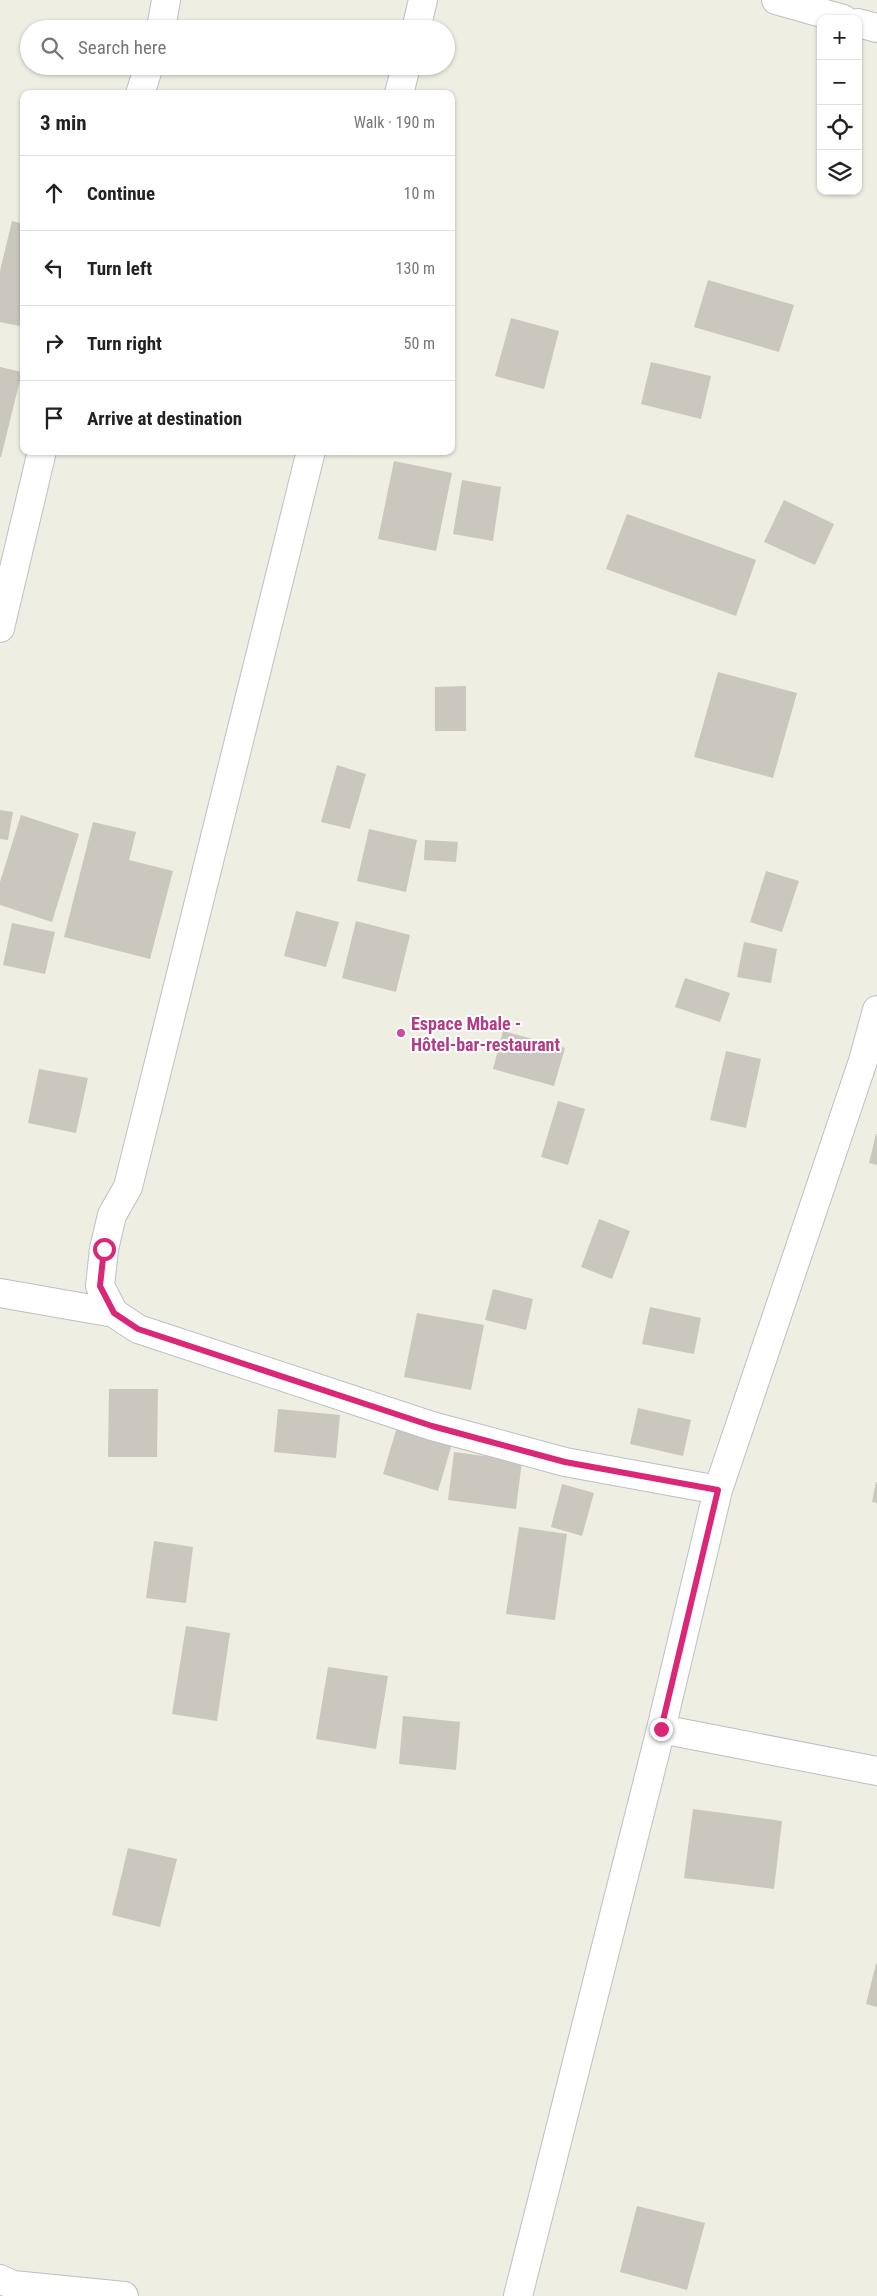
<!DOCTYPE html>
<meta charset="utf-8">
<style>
:root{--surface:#fff;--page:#f2f2f2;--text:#222;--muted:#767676;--line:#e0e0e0}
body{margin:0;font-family:"Roboto Condensed",sans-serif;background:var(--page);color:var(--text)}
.controls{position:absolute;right:15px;top:15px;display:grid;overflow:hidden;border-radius:10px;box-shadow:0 1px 4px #0004}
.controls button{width:45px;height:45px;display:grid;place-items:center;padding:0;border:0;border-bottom:1px solid var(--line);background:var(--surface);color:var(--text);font:25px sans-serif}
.stop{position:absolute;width:15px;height:15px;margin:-11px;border:4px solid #db2777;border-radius:50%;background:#fff}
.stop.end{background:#db2777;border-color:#fff;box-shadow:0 1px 5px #0008}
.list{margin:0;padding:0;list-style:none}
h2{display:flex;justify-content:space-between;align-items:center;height:65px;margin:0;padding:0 20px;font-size:21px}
h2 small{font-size:16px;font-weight:400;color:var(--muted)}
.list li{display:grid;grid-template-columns:32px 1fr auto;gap:15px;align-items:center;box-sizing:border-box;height:75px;padding:0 20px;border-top:1px solid var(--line)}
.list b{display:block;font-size:19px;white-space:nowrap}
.list em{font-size:16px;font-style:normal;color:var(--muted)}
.icon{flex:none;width:28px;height:28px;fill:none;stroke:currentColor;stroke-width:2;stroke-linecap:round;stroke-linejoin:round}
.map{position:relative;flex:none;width:877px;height:2296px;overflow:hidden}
.search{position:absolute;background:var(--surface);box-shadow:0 1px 4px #0004;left:20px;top:20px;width:435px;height:55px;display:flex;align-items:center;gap:12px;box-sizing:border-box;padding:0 18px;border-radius:28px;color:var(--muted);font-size:19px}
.panel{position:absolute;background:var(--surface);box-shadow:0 1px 4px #0004;left:20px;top:90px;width:435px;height:365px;border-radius:10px}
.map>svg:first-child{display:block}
.building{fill:#cac7bf}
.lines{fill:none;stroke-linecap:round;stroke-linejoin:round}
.minor-casing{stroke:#bcbfc5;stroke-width:30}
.minor{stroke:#fff;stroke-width:28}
.route{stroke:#db2777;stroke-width:6}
.hotel-dot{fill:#d1479c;stroke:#fff;stroke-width:2}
.labels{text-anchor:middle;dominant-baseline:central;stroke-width:4;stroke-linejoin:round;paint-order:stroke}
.hotel-label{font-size:18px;font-weight:bold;fill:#b23c85;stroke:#fff;text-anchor:start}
</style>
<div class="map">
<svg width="877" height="2296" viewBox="0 0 877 2296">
<rect width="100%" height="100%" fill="#efeee2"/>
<path class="building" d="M 12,221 L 24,224 L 24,327 L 0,322 L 0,271 Z
M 708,280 L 794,305 L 779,352 L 694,327 Z
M 511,318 L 559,331 L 544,389 L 495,376 Z
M 651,362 L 711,376 L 701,419 L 641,404 Z
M 0,367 L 22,372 L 1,457 L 0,457 Z
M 394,461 L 452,473 L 436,551 L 378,539 Z
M 462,480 L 501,487 L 493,541 L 453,534 Z
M 784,500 L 834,524 L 815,565 L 764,542 Z
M 627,514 L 756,560 L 736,616 L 606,569 Z
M 718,672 L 797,693 L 773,778 L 694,757 Z
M 466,686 L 466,731 L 435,731 L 435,687 Z
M 337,765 L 366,774 L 350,829 L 321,822 Z
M 0,810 L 13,812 L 8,840 L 0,839 Z
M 21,815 L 79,834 L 52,922 L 0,905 L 0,882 Z
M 93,822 L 136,832 L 129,860 L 173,871 L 150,959 L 64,937 Z
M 369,829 L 417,840 L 406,892 L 357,881 Z
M 425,840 L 458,842 L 456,862 L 424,860 Z
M 766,871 L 799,881 L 782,932 L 750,922 Z
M 296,911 L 339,922 L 326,967 L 284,956 Z
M 356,921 L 410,935 L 396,992 L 342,978 Z
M 12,923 L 55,932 L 45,974 L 3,965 Z
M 744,942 L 777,949 L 771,983 L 737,977 Z
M 685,978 L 730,993 L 720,1022 L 675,1007 Z
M 503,1031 L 565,1048 L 554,1086 L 493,1069 Z
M 726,1051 L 761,1059 L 746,1128 L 710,1120 Z
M 39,1069 L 88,1078 L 76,1133 L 28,1123 Z
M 558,1101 L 585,1109 L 568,1165 L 541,1157 Z
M 876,1134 L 877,1134 L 877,1165 L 869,1163 Z
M 599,1219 L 630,1231 L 612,1279 L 581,1267 Z
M 493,1289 L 533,1299 L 526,1330 L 485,1320 Z
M 650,1307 L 701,1318 L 694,1354 L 642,1344 Z
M 417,1313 L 484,1325 L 471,1390 L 404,1377 Z
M 109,1389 L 158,1389 L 157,1457 L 108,1457 Z
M 638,1408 L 691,1420 L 683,1456 L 630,1444 Z
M 278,1409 L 340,1415 L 336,1458 L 274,1452 Z
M 397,1427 L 452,1444 L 438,1491 L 383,1474 Z
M 454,1452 L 522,1461 L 516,1509 L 448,1500 Z
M 876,1482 L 877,1482 L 877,1503 L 872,1502 Z
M 562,1484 L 594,1493 L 582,1536 L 551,1527 Z
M 519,1527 L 567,1534 L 555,1620 L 506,1614 Z
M 154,1541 L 193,1547 L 186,1603 L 146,1598 Z
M 186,1626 L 230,1633 L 217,1721 L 172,1714 Z
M 328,1667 L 388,1676 L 376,1749 L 316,1739 Z
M 403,1716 L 460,1722 L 456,1770 L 399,1764 Z
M 693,1809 L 782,1821 L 774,1889 L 684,1878 Z
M 128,1848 L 177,1859 L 160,1927 L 112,1915 Z
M 876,1964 L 877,1964 L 877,2007 L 866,2004 Z
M 637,2206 L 705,2223 L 687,2290 L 620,2272 Z"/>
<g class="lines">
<g class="minor-casing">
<path id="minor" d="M 776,0 L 843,19
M 858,23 L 877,28
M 161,29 L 166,0
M 416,29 L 423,0
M 140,94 L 149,66
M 399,94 L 406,66
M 311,451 L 128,1187 L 112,1215 L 104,1249 L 100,1286 L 114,1313 L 138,1329 L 432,1426 L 565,1462 L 718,1490
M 0,628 L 42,451
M 0,1293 L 114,1313
M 661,1729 L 877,1771
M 0,2279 L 13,2285 L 124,2296
M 518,2296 L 661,1729 L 718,1490 L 863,1061 L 877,1010"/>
</g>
<use href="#minor" class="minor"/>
</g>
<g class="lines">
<path class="route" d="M 104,1249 L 100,1286 L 114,1313 L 138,1329 L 432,1426 L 565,1462 L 718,1490 L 661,1729"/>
</g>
<circle class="hotel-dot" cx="401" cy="1033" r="5"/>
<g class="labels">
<g class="hotel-label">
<text x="411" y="1023">Espace Mbale -<tspan x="411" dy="21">Hôtel-bar-restaurant</tspan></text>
</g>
</g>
</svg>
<div class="controls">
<button>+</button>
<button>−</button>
<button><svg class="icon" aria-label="locate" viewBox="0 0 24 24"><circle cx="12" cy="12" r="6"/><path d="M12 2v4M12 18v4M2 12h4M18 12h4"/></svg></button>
<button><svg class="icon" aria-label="layers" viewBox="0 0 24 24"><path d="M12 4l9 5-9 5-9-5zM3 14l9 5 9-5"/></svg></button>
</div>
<div class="stop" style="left:104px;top:1249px"></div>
<div class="stop end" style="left:661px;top:1729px"></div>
<div class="search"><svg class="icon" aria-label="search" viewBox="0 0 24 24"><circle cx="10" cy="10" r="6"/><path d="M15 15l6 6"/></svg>Search here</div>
<section class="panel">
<h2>3 min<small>Walk · 190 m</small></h2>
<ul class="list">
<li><svg class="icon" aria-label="ahead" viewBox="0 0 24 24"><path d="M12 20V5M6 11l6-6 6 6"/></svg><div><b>Continue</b></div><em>10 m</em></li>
<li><svg class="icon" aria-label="left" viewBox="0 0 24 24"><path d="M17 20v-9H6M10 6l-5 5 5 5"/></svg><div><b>Turn left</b></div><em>130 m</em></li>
<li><svg class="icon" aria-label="right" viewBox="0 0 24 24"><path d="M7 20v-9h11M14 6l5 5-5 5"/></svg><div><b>Turn right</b></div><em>50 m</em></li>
<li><svg class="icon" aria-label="arrive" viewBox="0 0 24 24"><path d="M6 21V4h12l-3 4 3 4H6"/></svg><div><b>Arrive at destination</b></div></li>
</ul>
</section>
</div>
